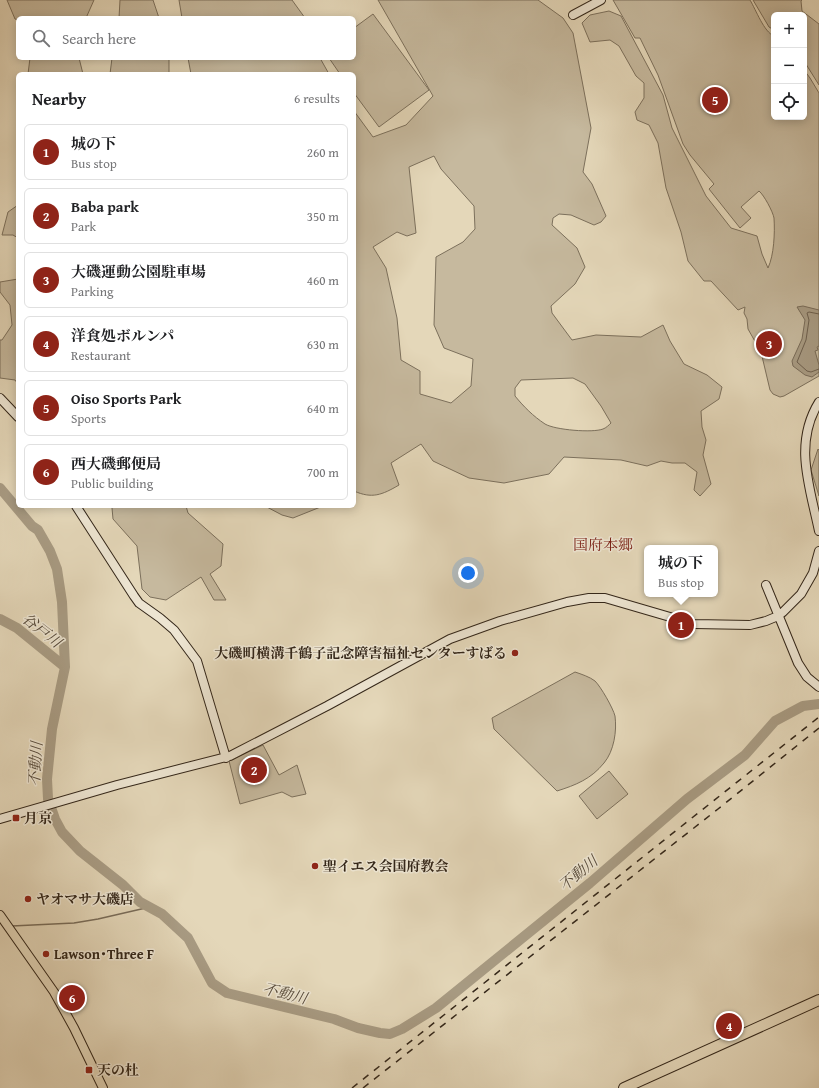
<!DOCTYPE html>
<meta charset="utf-8">
<style>
:root{--surface:#fff;--page:#f2f2f2;--text:#202124;--muted:#757577;--line:#e0e0e0;--accent:#8f2418}
body{margin:0;font-family:"Gentium Book Plus","Noto Serif JP",serif;background:var(--page);color:var(--text)}
.controls{position:absolute;right:12px;top:12px;display:grid;overflow:hidden;border-radius:6px;box-shadow:0 2px 10px #0003}
.controls button{width:36px;height:36px;display:grid;place-items:center;padding:0;border:0;border-bottom:1px solid var(--line);background:var(--surface);color:var(--text);font:20px sans-serif}
.you{position:absolute;left:468px;top:573px;width:14px;height:14px;margin:-10px;border:3px solid #fff;border-radius:50%;background:#1a73e8;box-shadow:0 0 0 6px #1a73e833}
.badge{display:grid;place-items:center;width:26px;height:26px;border-radius:50%;background:var(--accent);color:#fff;font-size:13px;font-weight:700}
.pin{position:absolute;translate:-50% -50%;border:2px solid #fff;box-shadow:0 1px 4px #0006}
.popup{position:absolute;left:644px;top:545px;width:74px;height:52px;box-sizing:border-box;display:grid;place-content:center;border-radius:6px;background:var(--surface);filter:drop-shadow(0 1px 3px #0005);font-size:13px;white-space:nowrap;color:var(--muted)}
.popup b{font-size:15px;color:var(--text)}
.popup::after{content:'';position:absolute;left:50%;top:100%;margin-left:-8px;border:8px solid transparent;border-top-color:var(--surface)}
.list{margin:0;padding:0;list-style:none}
h2{display:flex;justify-content:space-between;align-items:center;height:52px;margin:0;padding:0 16px;font-size:17px}
h2 small{font-size:13px;font-weight:400;color:var(--muted)}
.list li{display:grid;grid-template-columns:26px 1fr auto;gap:12px;align-items:center;box-sizing:border-box;height:56px;margin:0 8px 8px;padding:0 8px;border:1px solid var(--line);border-radius:6px}
.list b{display:block;font-size:15px;white-space:nowrap}
.list p{margin:0;font-size:13px;white-space:nowrap;color:var(--muted)}
.list em{font-size:13px;font-style:normal;color:var(--muted)}
.icon{flex:none;width:22px;height:22px;fill:none;stroke:currentColor;stroke-width:2;stroke-linecap:round;stroke-linejoin:round}
.map{position:relative;flex:none;width:819px;height:1088px;overflow:hidden}
.search{position:absolute;background:var(--surface);box-shadow:0 2px 10px #0003;left:16px;top:16px;width:340px;height:44px;display:flex;align-items:center;gap:10px;box-sizing:border-box;padding:0 14px;border-radius:6px;color:var(--muted);font-size:15px}
.panel{position:absolute;background:var(--surface);box-shadow:0 2px 10px #0003;left:16px;top:72px;width:340px;height:436px;border-radius:6px}
.map>svg:first-child{display:block}
.green{fill:#c6b99e;stroke:#7c705c;fill-rule:evenodd}
.water{fill:#a89b83;stroke:#796c59}
.lines{fill:none;stroke-linecap:round;stroke-linejoin:round}
.shore{stroke:#6e604e;stroke-width:1}
.stream{stroke:#796c59;stroke-width:1.5}
.river{stroke:#a89b83;stroke-width:10}
.secondary-casing{stroke:#332619;stroke-width:10}
.primary-casing{stroke:#332619;stroke-width:10}
.highway-casing{stroke:#332619;stroke-width:12}
.secondary{stroke:#ede5d2;stroke-width:8}
.primary{stroke:#e4d7b9;stroke-width:8}
.highway{stroke:#e4d7b9;stroke-width:10}
.rail{stroke:#332619;stroke-width:1.5;stroke-dasharray:7 7;stroke-linecap:butt}
.poi-dot{fill:#8f2418;stroke:#ede5d2;stroke-width:1.5}
.labels{text-anchor:middle;dominant-baseline:central;stroke-width:3;stroke-linejoin:round;paint-order:stroke}
.poi-label{font-size:14px;font-weight:bold;fill:#332619;stroke:#ede5d2;text-anchor:start}
.neighbourhood-label{font-size:15px;fill:#7a1f14;stroke:#ede5d2}
.water-label{font-size:15px;font-style:italic;fill:#564939;stroke:#ede5d2}
</style>
<div class="map">
<svg width="819" height="1088" viewBox="0 0 819 1088">
<rect width="100%" height="100%" fill="#e4d7b9"/>
<filter id="stains"><feTurbulence type="fractalNoise" baseFrequency=".005" numOctaves="4"/><feColorMatrix values="0 0 0 0 .2 0 0 0 0 .09 0 0 0 0 .02 0 0 0 .5 -.17"/></filter>
<radialGradient id="worn" r=".72"><stop offset=".6" stop-color="#630" stop-opacity="0"/><stop offset="1" stop-color="#630" stop-opacity=".3"/></radialGradient>
<path class="green" d="M 7,0 L 94,0 L 86,18 L 18,18 L 18,20 L 15,19 Z
M 120,0 L 153,0 L 159,18 L 119,18 Z
M 179,0 L 292,0 L 305,18 L 182,18 Z
M 378,0 L 538,0 L 563,18 L 573,33 L 591,128 L 583,172 L 592,184 L 606,216 L 601,222 L 594,225 L 571,215 L 559,214 L 553,218 L 552,225 L 577,248 L 585,267 L 575,284 L 551,306 L 552,313 L 572,340 L 596,335 L 641,337 L 663,325 L 670,341 L 684,364 L 707,375 L 722,387 L 719,399 L 701,411 L 702,427 L 706,440 L 703,455 L 711,484 L 700,496 L 694,490 L 697,472 L 685,463 L 672,463 L 661,461 L 647,466 L 621,460 L 564,457 L 549,474 L 504,483 L 469,478 L 433,461 L 421,444 L 391,463 L 399,485 C 382,495 372,499 354,491 L 354,111 L 373,137 L 406,125 L 433,96 ZM 434,156 L 441,169 L 474,206 L 475,229 L 463,242 L 436,257 L 434,325 L 444,348 L 473,359 L 471,386 L 451,403 L 420,394 L 420,371 L 401,360 L 397,318 L 386,268 L 373,247 L 397,232 L 407,236 L 416,233 L 409,167 ZM 573,378 L 585,384 L 601,406 L 611,423 C 609,425 606,428 603,429 C 593,433 555,430 545,424 C 533,416 524,407 515,396 L 515,388 L 521,380 Z
M 613,0 L 750,0 C 756,10 764,32 774,36 L 774,117 L 804,117 L 804,70 L 810,78 L 819,93 L 819,376 L 784,396 L 780,397 L 773,394 L 770,390 L 761,352 L 748,329 L 747,319 L 744,313 L 745,307 L 738,310 L 711,281 L 704,281 L 688,261 L 681,232 L 666,188 L 658,143 L 649,125 L 637,120 L 635,112 L 644,98 L 644,83 L 636,76 L 619,46 L 610,40 L 590,42 L 582,23 L 590,15 L 609,11 L 621,16 L 663,95 L 672,128 L 706,196 L 731,228 L 757,236 L 762,254 L 768,268 C 774,255 775,233 774,218 C 773,212 764,195 759,191 L 741,207 L 751,218 L 740,228 L 709,189 L 714,184 L 690,155 L 683,144 L 658,75 L 640,38 L 635,38 Z
M 753,0 L 802,0 L 801,1 L 802,11 L 819,24 L 819,85 L 804,61 L 804,15 L 774,15 L 774,30 L 769,27 Z
M 373,14 L 429,90 L 379,127 L 354,93 L 354,74 L 340,74 L 329,58 L 354,58 L 354,28 Z
M 30,58 L 79,58 L 83,74 L 28,74 Z
M 112,58 L 169,58 L 169,74 L 110,74 Z
M 188,58 L 320,58 L 329,74 L 191,74 Z
M 18,205 L 18,238 L 13,235 L 2,235 L 8,212 Z
M 18,279 L 18,384 L 15,380 L 0,378 L 0,340 L 2,340 L 12,325 L 10,305 L 0,292 L 0,282 Z
M 818,449 L 819,450 L 819,496 L 811,470 Z
M 113,506 L 186,506 L 188,513 L 223,544 L 221,566 L 210,574 L 226,600 L 214,600 L 201,577 L 166,600 L 150,597 L 142,589 L 137,546 L 113,519 L 112,508 Z
M 265,506 L 323,506 L 293,518 L 282,515 Z
M 575,672 C 581,674 590,677 595,681 C 601,687 613,708 615,716 C 617,731 614,751 604,763 C 591,779 576,785 557,791 L 494,729 L 492,718 Z
M 263,745 L 279,775 L 297,765 L 306,794 L 292,797 L 282,792 L 240,804 L 229,761 Z
M 609,771 L 628,794 L 597,819 L 579,796 Z"/>
<path class="water" d="M 803,306 L 819,310 L 819,346 L 817,347 L 818,350 L 815,351 L 819,365 L 819,372 L 812,377 L 805,375 L 793,366 L 792,361 L 802,339 L 805,320 L 797,307 Z"/>
<g class="lines">
<path class="shore" d="M 819,314 L 809,312 L 807,313 L 809,320 L 806,340 L 797,362 L 807,371 L 811,372 L 819,369"/>
<path class="stream" d="M 12,926 L 74,923 L 98,919 L 150,907"/>
<path class="river" d="M 0,488 L 32,526 L 38,530 L 50,551 L 57,569 L 62,602 L 65,667 L 52,729 L 47,779 L 48,799 L 55,819 L 62,832 L 80,851 L 123,885 L 140,902 L 162,914 L 188,938 L 212,983 L 227,993 L 334,1019 L 358,1028 L 380,1033 L 390,1034 L 402,1029 L 436,1008 L 590,883 L 687,799 L 745,755 L 775,721 L 803,706 L 819,704
M 0,619 L 17,628 L 65,667"/>
<g class="secondary-casing">
<path id="secondary" d="M 573,15 L 601,0
M 0,398 L 18,417
M 819,402 C 793,444 810,487 819,531
M 76,506 L 134,596 L 139,603 L 160,618 L 174,630 L 197,661 L 226,758
M 766,585 L 798,663 L 807,677 L 819,687
M 0,819 L 117,785 L 230,756 L 327,706 L 450,639 L 500,621 L 567,602 L 589,598 L 605,598 L 694,624 L 750,625 L 766,621 L 778,616 L 783,612 L 801,594 L 813,573 L 819,551"/>
</g>
<g class="primary-casing">
<path id="primary" d="M 0,915 L 54,992 L 74,1028 L 103,1088"/>
</g>
<g class="highway-casing">
<path id="highway" d="M 624,1088 L 819,1000"/>
</g>
<use href="#secondary" class="secondary"/>
<use href="#primary" class="primary"/>
<use href="#highway" class="highway"/>
<path class="rail" d="M 352,1088 L 819,717
M 363,1088 L 718,809 L 819,728"/>
</g>
<g class="poi-dot">
<circle cx="515" cy="653" r="4"/>
<rect x="12" y="814" width="8" height="8" rx="2"/>
<circle cx="315" cy="866" r="4"/>
<circle cx="28" cy="899" r="4"/>
<circle cx="46" cy="954" r="4"/>
<rect x="85" y="1066" width="8" height="8" rx="2"/>
</g>
<g class="labels">
<g class="poi-label">
<text x="507" y="653" text-anchor="end">大磯町横溝千鶴子記念障害福祉センターすばる</text>
<text x="24" y="818">月京</text>
<text x="323" y="866">聖イエス会国府教会</text>
<text x="36" y="899">ヤオマサ大磯店</text>
<text x="54" y="954">Lawson･Three F</text>
<text x="97" y="1070">天の杜</text>
</g>
<g class="neighbourhood-label">
<text x="603" y="544">国府本郷</text>
</g>
<g class="water-label">
<text transform="translate(42 630) rotate(38)">谷戸川</text>
<text transform="translate(35 764) rotate(-86)">不動川</text>
<text transform="translate(578 873) rotate(-40)">不動川</text>
<text transform="translate(285 993) rotate(14)">不動川</text>
</g>
</g>
<rect width="100%" height="100%" filter="url(#stains)"/>
<rect width="100%" height="100%" fill="url(#worn)"/>
</svg>
<div class="controls">
<button>+</button>
<button>−</button>
<button><svg class="icon" aria-label="locate" viewBox="0 0 24 24"><circle cx="12" cy="12" r="6"/><path d="M12 2v4M12 18v4M2 12h4M18 12h4"/></svg></button>
</div>
<div class="you"></div>
<div class="pin badge" style="left:681px;top:625px">1</div>
<div class="popup"><b>城の下</b>Bus stop</div>
<div class="pin badge" style="left:254px;top:770px">2</div>
<div class="pin badge" style="left:769px;top:344px">3</div>
<div class="pin badge" style="left:729px;top:1026px">4</div>
<div class="pin badge" style="left:715px;top:100px">5</div>
<div class="pin badge" style="left:72px;top:998px">6</div>
<div class="search"><svg class="icon" aria-label="search" viewBox="0 0 24 24"><circle cx="10" cy="10" r="6"/><path d="M15 15l6 6"/></svg>Search here</div>
<section class="panel">
<h2>Nearby<small>6 results</small></h2>
<ul class="list">
<li><span class="badge">1</span><div><b>城の下</b><p>Bus stop</p></div><em>260 m</em></li>
<li><span class="badge">2</span><div><b>Baba park</b><p>Park</p></div><em>350 m</em></li>
<li><span class="badge">3</span><div><b>大磯運動公園駐車場</b><p>Parking</p></div><em>460 m</em></li>
<li><span class="badge">4</span><div><b>洋食処ボルンパ</b><p>Restaurant</p></div><em>630 m</em></li>
<li><span class="badge">5</span><div><b>Oiso Sports Park</b><p>Sports</p></div><em>640 m</em></li>
<li><span class="badge">6</span><div><b>西大磯郵便局</b><p>Public building</p></div><em>700 m</em></li>
</ul>
</section>
</div>
